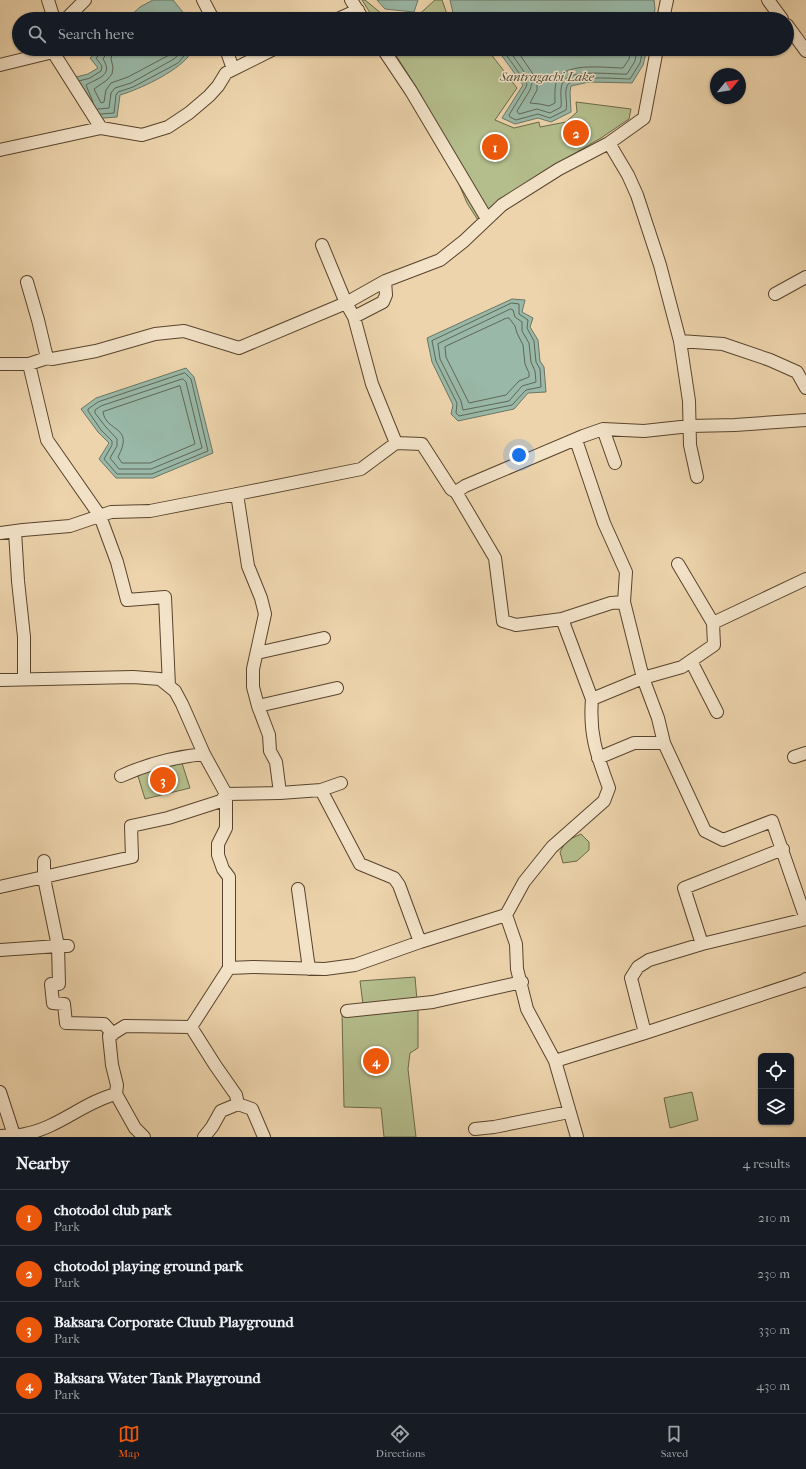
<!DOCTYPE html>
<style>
:root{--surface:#171b24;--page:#242831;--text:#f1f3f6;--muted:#9ea1a6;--line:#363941;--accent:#ea580c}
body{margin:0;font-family:"IM FELL French Canon",serif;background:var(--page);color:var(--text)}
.controls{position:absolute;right:12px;bottom:12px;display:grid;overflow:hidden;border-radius:6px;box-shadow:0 1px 3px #0004}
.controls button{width:36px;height:36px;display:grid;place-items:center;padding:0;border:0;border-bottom:1px solid var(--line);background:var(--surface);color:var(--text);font:20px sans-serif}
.compass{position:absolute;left:710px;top:68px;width:36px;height:36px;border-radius:50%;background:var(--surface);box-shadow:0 1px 3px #0004;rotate:60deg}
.you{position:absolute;left:519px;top:455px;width:14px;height:14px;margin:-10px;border:3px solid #fff;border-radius:50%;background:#1a73e8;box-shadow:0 0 0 6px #1a73e833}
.badge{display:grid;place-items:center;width:26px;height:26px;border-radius:50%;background:var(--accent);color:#fff;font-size:13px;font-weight:700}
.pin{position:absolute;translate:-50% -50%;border:2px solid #fff;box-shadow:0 1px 4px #0006}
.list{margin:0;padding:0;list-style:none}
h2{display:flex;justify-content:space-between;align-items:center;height:52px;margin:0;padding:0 16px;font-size:17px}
h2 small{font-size:13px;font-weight:400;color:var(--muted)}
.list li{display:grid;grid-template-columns:26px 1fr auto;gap:12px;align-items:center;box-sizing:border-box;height:56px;padding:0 16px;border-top:1px solid var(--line)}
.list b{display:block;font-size:15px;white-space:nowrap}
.list p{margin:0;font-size:13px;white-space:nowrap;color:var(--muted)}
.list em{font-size:13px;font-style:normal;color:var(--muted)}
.icon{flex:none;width:22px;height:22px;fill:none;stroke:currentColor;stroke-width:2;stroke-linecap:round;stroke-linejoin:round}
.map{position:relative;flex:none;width:806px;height:1137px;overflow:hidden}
.search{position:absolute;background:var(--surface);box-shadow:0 1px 3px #0004;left:12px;right:12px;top:12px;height:44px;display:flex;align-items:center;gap:10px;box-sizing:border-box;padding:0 14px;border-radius:22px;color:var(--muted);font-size:15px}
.sheet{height:276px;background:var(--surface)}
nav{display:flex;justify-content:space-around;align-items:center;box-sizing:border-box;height:56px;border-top:1px solid var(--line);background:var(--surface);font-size:11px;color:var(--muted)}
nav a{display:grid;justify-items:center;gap:2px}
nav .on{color:var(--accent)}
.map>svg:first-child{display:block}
.green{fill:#b4bd8c;stroke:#6d6848}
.water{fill:#99b8a7;stroke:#6b7665}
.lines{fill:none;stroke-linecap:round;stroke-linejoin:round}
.shore{stroke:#606655;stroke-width:1}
.minor-casing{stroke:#58432d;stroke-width:14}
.minor{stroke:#f3e3c9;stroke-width:12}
.labels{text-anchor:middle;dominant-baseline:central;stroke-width:3;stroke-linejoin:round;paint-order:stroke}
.water-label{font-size:13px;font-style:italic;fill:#4e4d3c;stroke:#f3e3c9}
</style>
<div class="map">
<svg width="806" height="1137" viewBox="0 0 806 1137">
<rect width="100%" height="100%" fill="#edd4ac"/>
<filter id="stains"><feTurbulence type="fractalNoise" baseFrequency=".005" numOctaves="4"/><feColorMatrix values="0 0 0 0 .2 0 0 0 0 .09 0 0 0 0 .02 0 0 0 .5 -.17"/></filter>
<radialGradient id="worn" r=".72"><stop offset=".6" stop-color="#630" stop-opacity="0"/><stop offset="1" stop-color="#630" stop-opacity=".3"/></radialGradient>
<path class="green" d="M 362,0 L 365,0 L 387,18 L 399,19 L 374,19 Z
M 435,0 L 442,0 L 448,17 L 455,19 L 414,19 Z
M 392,49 L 487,49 L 517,88 L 495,120 L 514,128 L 539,122 L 540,127 L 566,122 L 577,112 L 576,102 L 631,109 L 629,119 L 601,138 L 553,166 L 481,225 L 467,203 L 421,95 Z
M 181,760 L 190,788 L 145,799 L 137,773 Z
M 581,834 L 589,842 L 589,850 L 577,861 L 563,863 L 560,852 L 566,841 Z
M 415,977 L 418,1012 L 418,1048 L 410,1053 L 408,1069 L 416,1137 L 384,1137 L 381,1108 L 344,1107 L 342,1012 L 364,1012 L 360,981 Z
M 692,1092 L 698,1120 L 670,1128 L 664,1098 Z"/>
<path class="water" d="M 153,0 L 173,0 L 186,16 L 187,19 L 127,19 L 140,7 Z
M 377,0 L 418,0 L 414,12 L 385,9 Z
M 450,0 L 654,0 L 655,9 L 653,19 L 475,19 L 474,17 L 453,13 Z
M 100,49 L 188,49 L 188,57 C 174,73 140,89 120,95 L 117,117 L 91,119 L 72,78 L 88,74 L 98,68 L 90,58 Z
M 497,49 L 647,49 L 643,65 L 632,83 L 589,82 L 571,86 L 570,92 L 571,112 L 551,122 L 538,118 L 515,124 L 502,118 L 523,85 Z
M 512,299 L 525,300 L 522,312 L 533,318 L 530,327 L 538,340 L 540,361 L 544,367 L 546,392 L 528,393 L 514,409 L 458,421 L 451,414 L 453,405 L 432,362 L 427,338 Z
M 186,368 L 194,377 L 213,453 L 153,478 L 116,478 L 99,459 L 109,443 L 98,432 L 81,409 L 96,398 Z"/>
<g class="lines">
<path class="shore" d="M 113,49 L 111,59 L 113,67 L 112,74 L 107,80 L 94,89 L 101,103 L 104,102 L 106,90 L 111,83 L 128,77 L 171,54 L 173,49
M 502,49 L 527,84 L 526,87 L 509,115 L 510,117 L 516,120 L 538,114 L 550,118 L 566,110 C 568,103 564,94 567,86 C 571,74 619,79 630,79 L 640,63 L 643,49
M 508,49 L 532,83 L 530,90 L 517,111 L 519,114 L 537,109 L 550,113 L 561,107 C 562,99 559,90 563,82 C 570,68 614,75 627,74 L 635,61 L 637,49
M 516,49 L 537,80 L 537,90 L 530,103 L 540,104 L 549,106 L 555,103 C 555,95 554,85 558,78 C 568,62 607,68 623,68 L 629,59 L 631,49
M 79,81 L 90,78 L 101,71 L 102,66 L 96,58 L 101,53 L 102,49
M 93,102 L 86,85 C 97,78 114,76 103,59 L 106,54 L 107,49
M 98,109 L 109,108 L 111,93 L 115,88 L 131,83 L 174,59 L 179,54 L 179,49
M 101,114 L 114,113 L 116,95 L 118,92 L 133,87 L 178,63 L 184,56 L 184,49
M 512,303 L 519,304 L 519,314 L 528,320 L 527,328 L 534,341 L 536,362 L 540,369 L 541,387 L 526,390 L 512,405 L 459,416 L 456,413 L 457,403 L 436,361 L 432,341 Z
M 511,309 L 513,310 L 515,317 L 522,322 L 522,331 L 529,343 L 531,362 L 535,371 L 536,382 L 522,386 L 509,401 L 463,410 L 461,401 L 440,359 L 438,344 Z
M 507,318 L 509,318 L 515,326 L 517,333 L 523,345 L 525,364 L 529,373 L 529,377 L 519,381 L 506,395 L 469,403 L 446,357 L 445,347 Z
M 185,373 L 191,379 L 208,451 L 152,474 L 117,474 L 104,459 L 112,445 L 112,441 L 101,430 L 88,411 L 88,409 L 98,402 Z
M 183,379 L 186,382 L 202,448 L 151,469 L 119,469 L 110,458 L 117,446 L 117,439 L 105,426 L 95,413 L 95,410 L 101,406 Z
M 180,386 L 195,444 L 150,463 L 122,463 L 118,457 C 135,425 106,433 103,412 Z"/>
<g class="minor-casing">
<path id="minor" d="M 48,0 L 54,19
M 203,0 L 213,19
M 351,0 L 363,19
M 768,0 L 782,19
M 66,19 L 85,0
M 338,19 L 358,10
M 663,19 L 667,0
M 787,25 L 806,51
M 54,49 L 53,52 L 101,128
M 226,49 L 233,69
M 383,49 L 411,91 L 487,219
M 0,65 L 53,52
M 609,143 L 628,175 L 637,195 L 660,265 L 680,341 L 689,401 L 690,445 L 697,477
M 0,150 L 101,128 L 142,135 L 168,127 L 189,113 L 209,96 L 218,86 L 226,73 L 274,49
M 322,245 L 346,303 L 354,317 L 372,384 L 396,443
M 27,282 L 38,320 L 47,358
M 775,294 L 806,277
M 354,317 L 383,302 L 386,295 L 385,281
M 680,341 L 723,344 L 770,360 L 797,372 L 806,388
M 0,364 L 29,364 L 47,358 L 52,359 L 96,351 L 155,334 L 184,331 L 239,348 L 346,303 L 385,281 L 440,260 L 464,241 L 502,205 L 559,169 L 609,143 L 644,118 L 657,49
M 29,364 L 47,440 L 100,516 L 117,562 L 127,600 L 165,597 L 169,686
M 603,429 L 615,463
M 576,440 L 604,523 L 626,572 L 624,602 L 643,678 L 658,718 L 664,743 L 705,831 L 723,840 L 772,821 L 806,919
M 456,492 L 465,486 L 583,436 L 603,429 L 644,431 L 690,426 L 735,425 L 806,420
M 237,494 L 248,566 L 261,598 L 265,614 L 253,669 L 253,687 L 258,706 L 269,735 L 270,751 L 276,762 L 280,793
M 15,531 L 18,581 L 24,637 L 24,679
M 0,533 L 23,530 L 70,526 L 111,512 L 150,511 L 237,494 L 361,469 L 396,443 L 422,444 L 451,489 L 456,492 L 495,558 L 503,621 L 516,625 L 562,619 L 611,603 L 624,602
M 678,564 L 713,623
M 562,619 L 592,699
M 257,653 L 324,638
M 691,661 L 717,712
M 0,680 L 133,677 L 160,679 L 175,691 L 182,704 L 204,754 L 226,794 L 226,828 L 218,844 L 218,855 L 223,869 L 229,877 L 229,968
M 258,706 L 337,688
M 794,757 L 806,753
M 598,758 L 634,743 L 664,743
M 121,776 C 147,764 175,757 204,754
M 321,790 L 360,864 L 394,878 L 399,885 L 420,942
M 226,794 L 280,793 L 321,790 L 341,783
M 44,861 L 44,878 L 58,946 L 59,984 L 51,984 L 53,1003 L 64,1004 L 66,1023 L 104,1024 L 113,1034
M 0,887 L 132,857 L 131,826 L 168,818 L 221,801 L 226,794
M 298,889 L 309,969
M 702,944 L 684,888 L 783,849
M 0,950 L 58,946 L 68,946
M 347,1011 L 433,1002 L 522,982
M 645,1033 L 631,978 L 638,967 L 649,960 L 702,944 L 806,919
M 555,1061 L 645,1033 L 803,981 L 806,979
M 0,1092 L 14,1135
M 238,1104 L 252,1109 L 264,1137
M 475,1129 L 494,1127 L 569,1112
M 0,1136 C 8,1135 17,1136 25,1134 C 58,1128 84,1102 116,1094
M 144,1137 L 135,1128 L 116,1094 L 117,1085 L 112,1065 L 109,1036 L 125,1026 L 191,1027
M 204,1137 L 212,1127 L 221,1111 L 238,1104 L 236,1095 L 215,1065 L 191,1027 L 229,968 L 253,967 L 325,969 L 355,965 L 420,942 L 506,915
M 577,1137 L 555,1061 L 527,1009 L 517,969 L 516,944 L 506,915 L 524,882 L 552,847 L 604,801 L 609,788 C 597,755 589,735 592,699 L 643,678 L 682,667 L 714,645 L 713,623 L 806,579"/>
</g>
<use href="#minor" class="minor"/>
</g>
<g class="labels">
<g class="water-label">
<text x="547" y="76">Santragachi Lake</text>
</g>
</g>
<rect width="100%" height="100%" filter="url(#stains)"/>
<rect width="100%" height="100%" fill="url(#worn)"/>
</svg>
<div class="controls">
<button><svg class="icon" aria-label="locate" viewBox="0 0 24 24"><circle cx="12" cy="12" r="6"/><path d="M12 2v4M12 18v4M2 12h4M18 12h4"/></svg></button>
<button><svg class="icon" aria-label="layers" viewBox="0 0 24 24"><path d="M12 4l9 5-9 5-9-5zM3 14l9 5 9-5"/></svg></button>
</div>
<svg class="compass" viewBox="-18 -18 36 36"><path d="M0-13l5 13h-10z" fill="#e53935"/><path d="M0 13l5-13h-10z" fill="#9ea1a6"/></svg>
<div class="you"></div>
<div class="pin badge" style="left:495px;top:147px">1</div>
<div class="pin badge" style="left:576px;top:133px">2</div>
<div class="pin badge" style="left:163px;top:780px">3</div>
<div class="pin badge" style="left:376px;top:1061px">4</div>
<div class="search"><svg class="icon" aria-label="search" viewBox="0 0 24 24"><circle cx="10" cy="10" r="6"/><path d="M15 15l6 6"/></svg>Search here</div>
</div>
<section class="sheet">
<h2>Nearby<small>4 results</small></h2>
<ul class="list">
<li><span class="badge">1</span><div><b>chotodol club park</b><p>Park</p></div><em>210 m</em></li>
<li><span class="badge">2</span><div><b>chotodol playing ground park</b><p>Park</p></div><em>230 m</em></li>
<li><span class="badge">3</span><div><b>Baksara Corporate Cluub Playground</b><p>Park</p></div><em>330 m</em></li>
<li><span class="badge">4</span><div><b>Baksara Water Tank Playground</b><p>Park</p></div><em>430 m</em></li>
</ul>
</section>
<nav>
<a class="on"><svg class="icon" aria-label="map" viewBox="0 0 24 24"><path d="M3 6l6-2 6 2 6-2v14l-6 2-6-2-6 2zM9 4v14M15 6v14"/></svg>Map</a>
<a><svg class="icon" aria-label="directions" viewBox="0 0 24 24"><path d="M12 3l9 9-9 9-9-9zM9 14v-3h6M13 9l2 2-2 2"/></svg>Directions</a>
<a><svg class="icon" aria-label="saved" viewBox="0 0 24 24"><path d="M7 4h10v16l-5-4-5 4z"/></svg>Saved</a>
</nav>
